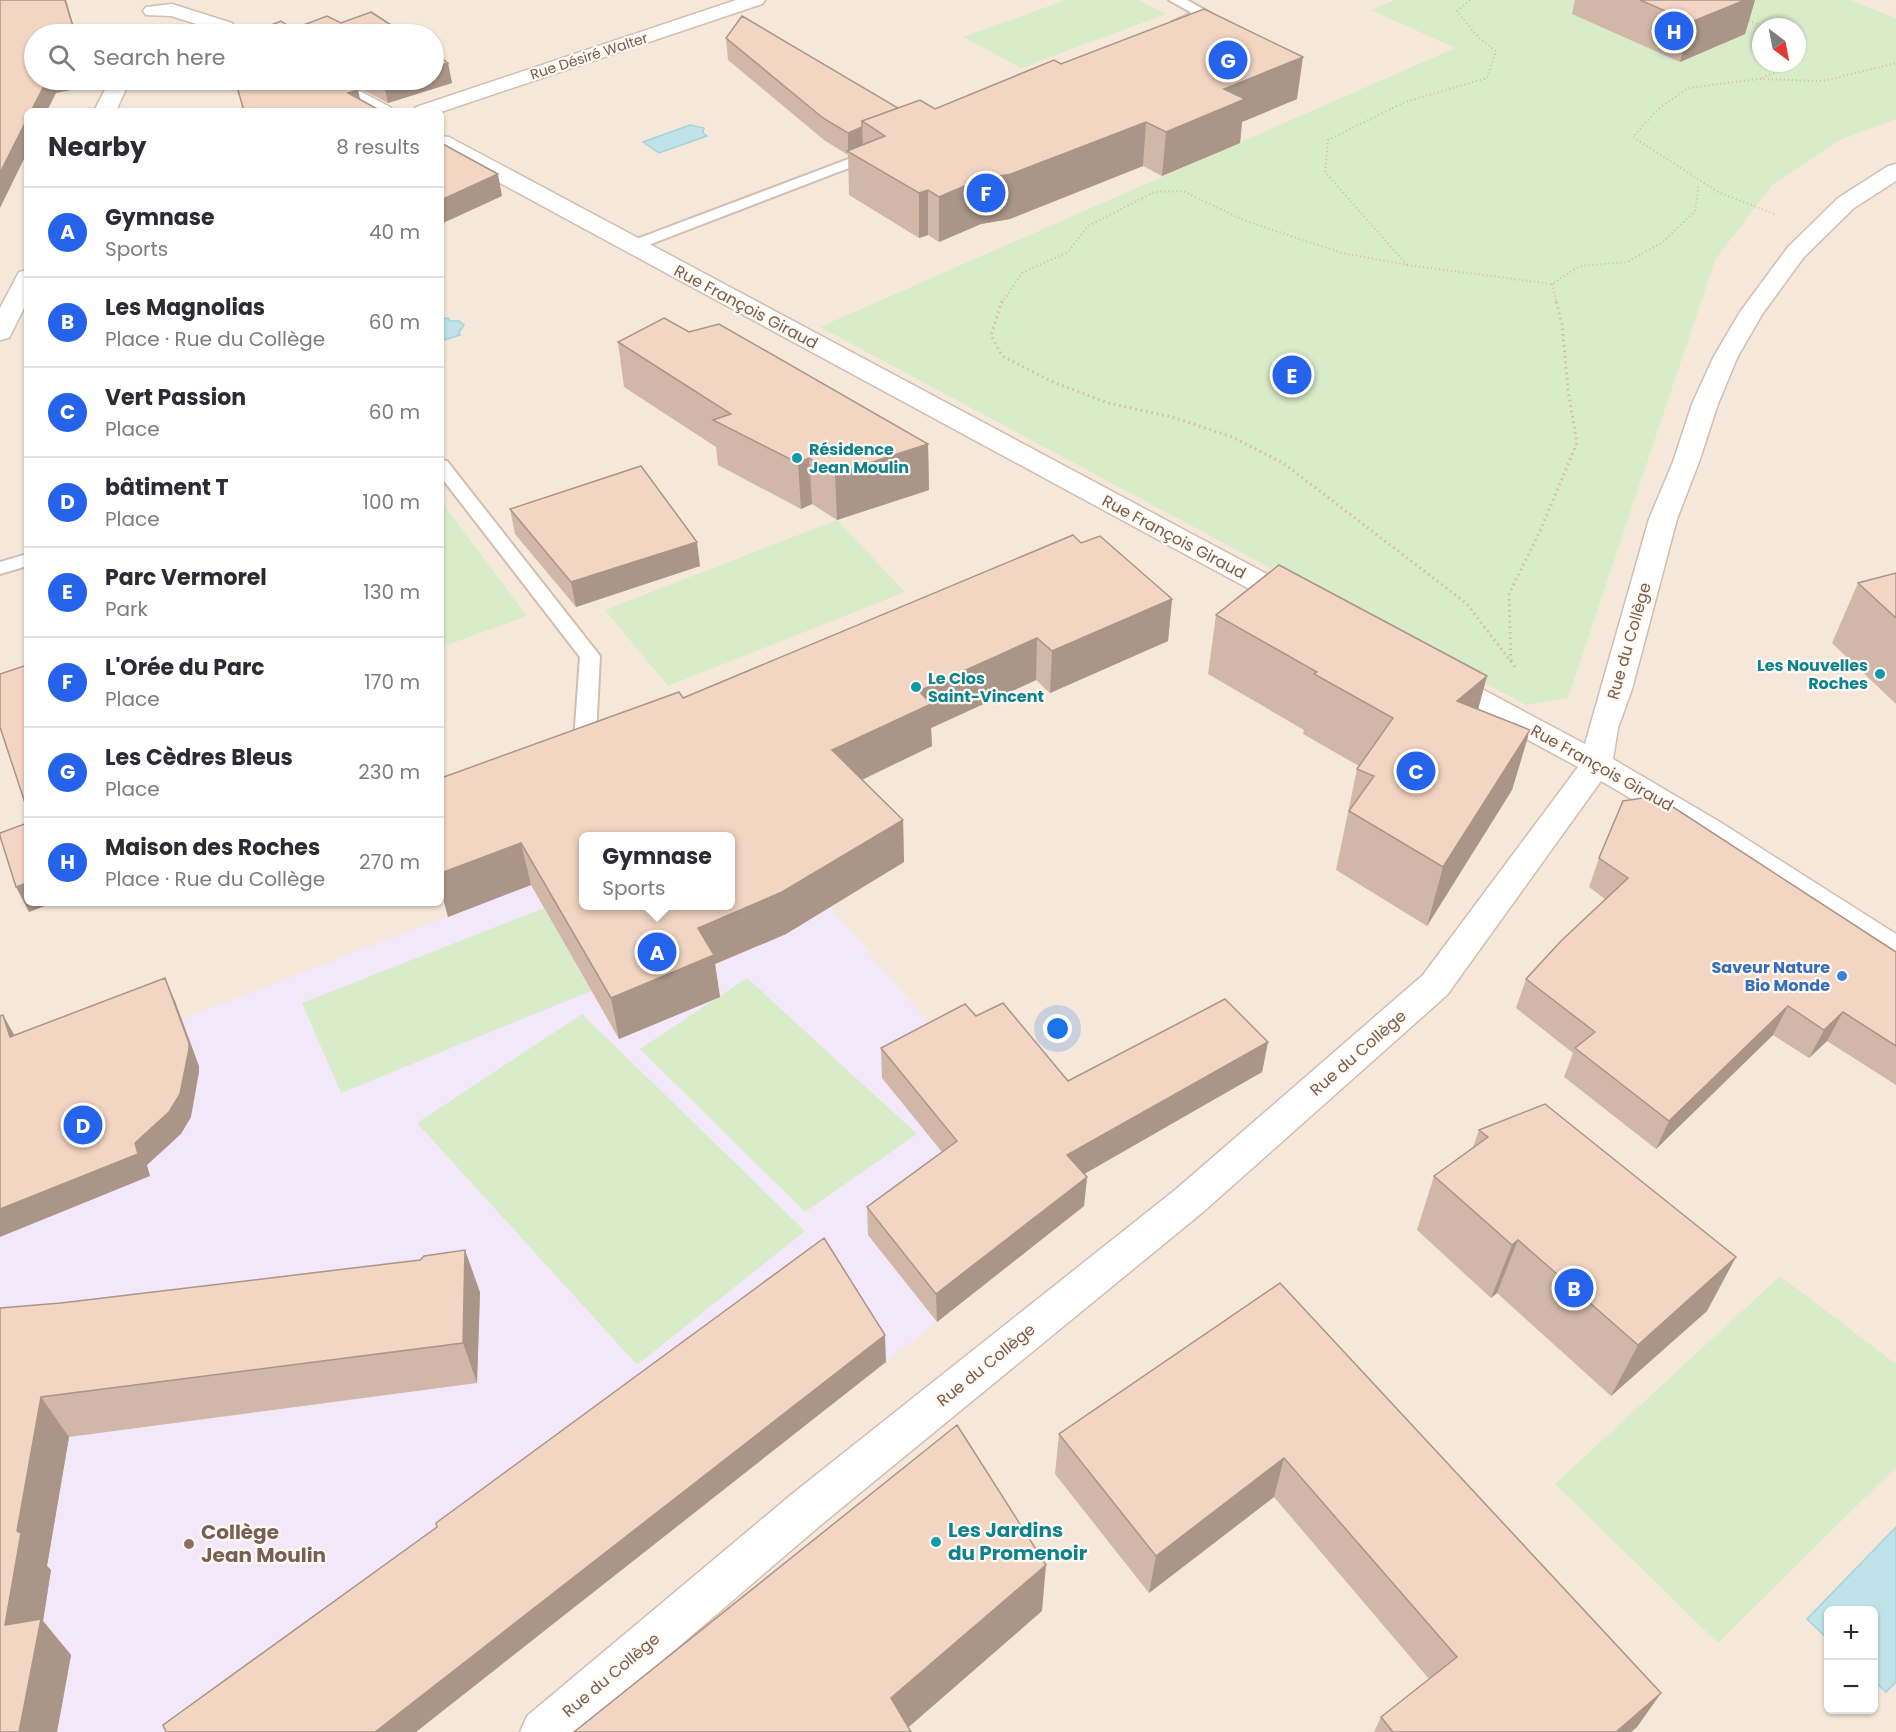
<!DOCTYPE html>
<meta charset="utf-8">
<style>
:root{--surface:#fff;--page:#f7f7f7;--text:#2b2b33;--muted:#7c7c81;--line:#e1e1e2;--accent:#2563eb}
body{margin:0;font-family:Poppins,sans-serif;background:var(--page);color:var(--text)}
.controls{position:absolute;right:18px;bottom:18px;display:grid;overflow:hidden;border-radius:9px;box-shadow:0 2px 4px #0004}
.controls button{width:54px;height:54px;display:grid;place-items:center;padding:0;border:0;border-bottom:2px solid var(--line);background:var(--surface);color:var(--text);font:30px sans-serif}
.compass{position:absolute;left:1752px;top:18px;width:54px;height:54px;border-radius:50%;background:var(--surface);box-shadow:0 2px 4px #0004;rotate:148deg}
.you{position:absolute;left:1058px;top:1029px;width:21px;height:21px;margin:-15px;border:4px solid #fff;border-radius:50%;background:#1a73e8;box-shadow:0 0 0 9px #1a73e833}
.badge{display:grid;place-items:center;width:39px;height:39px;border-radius:50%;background:var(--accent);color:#fff;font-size:20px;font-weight:700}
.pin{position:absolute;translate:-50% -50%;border:3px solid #fff;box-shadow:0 2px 6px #0006}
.popup{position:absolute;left:579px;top:832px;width:156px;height:78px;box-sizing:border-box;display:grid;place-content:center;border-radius:9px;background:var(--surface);filter:drop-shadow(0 2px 4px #0005);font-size:20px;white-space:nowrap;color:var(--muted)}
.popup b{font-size:22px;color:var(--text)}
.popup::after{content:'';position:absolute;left:50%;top:100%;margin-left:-12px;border:12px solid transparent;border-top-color:var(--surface)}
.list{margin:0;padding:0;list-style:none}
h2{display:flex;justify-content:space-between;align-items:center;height:78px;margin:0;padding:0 24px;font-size:26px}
h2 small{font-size:20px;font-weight:400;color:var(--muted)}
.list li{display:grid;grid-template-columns:39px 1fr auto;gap:18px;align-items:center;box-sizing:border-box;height:90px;padding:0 24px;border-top:2px solid var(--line)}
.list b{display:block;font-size:22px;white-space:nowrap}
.list p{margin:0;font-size:20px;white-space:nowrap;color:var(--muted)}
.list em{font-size:20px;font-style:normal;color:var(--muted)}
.icon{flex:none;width:33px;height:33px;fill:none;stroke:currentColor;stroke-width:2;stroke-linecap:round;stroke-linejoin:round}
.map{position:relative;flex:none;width:1896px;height:1732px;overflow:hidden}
.search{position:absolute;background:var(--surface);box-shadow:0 2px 4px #0004;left:24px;top:24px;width:420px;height:66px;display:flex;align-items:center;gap:15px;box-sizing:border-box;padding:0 21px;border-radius:33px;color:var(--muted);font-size:22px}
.panel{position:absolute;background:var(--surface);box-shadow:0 2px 4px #0004;left:24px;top:108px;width:420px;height:798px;border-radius:9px}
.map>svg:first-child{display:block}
.residential{fill:#f5e8da;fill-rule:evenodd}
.education{fill:#f3e8fa}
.green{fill:#d8ecc9;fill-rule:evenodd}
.water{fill:#bfe3e8;stroke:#a5d3da;stroke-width:1.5}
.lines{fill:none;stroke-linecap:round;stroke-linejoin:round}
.lane-casing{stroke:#d1beb0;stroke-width:4}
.street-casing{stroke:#d1beb0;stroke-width:3}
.path-far1{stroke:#d9b8a5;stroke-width:2;stroke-dasharray:1 3;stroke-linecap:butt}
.path{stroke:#d9b8a5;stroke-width:3;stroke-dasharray:1.5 4;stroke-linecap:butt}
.lane{fill:#fff;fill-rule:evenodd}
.street{fill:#fff;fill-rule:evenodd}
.wall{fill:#d1b7a8}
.shaded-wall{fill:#aa9588}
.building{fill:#f3d5c3;stroke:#aa9588;stroke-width:1.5;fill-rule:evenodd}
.culture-dot{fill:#0f9aa8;stroke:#fffaf3;stroke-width:2}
.shop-dot{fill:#3f7fe0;stroke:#fffaf3;stroke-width:2}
.education-dot{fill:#8d6e63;stroke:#fffaf3;stroke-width:2}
.labels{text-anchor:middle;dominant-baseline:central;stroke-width:4.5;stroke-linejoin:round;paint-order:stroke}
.far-street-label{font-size:14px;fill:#7a5c4d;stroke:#fffaf3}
.street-label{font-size:16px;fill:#7a5c4d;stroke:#fffaf3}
.culture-label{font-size:16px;font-weight:bold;fill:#0d838f;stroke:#fffaf3;text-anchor:start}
.shop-label{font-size:16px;font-weight:bold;fill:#366cbe;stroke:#fffaf3;text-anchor:end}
.near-culture-label{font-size:20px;font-weight:bold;fill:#0d838f;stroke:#fffaf3;text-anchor:start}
.near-education-label{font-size:20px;font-weight:bold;fill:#785e54;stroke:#fffaf3;text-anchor:start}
</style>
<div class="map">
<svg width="1896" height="1732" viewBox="0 0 1896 1732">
<rect width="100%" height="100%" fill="#fdf6ec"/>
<path class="residential" d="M 0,0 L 1896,0 L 1896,1732 L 0,1732 ZM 1761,27 L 1797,27 L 1797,63 L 1761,63 ZM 34,34 L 434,34 L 434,80 L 34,80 ZM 27,111 L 441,111 L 441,903 L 27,903 ZM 584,836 L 730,836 L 730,906 L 584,906 ZM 1828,1610 L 1874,1610 L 1874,1710 L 1828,1710 Z"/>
<path class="education" d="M 742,803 L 1084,1206 L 415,1732 L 0,1732 L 0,1090 L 583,864 L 584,906 L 730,906 L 730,836 Z"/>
<path class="green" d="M 1066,0 L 1138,0 L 1166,14 L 1021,68 L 963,37 Z
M 1395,0 L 1849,0 L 1896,18 L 1896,119 L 1840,140 L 1772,185 L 1715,260 L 1568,698 L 1526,705 L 820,327 L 1455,48 L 1371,10 ZM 1761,27 L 1797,27 L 1797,63 L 1761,63 Z
M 441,501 L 527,616 L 441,647 Z
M 837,520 L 905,592 L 668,686 L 605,610 Z
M 544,908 L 591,991 L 341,1093 L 302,1003 Z
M 747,978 L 917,1134 L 805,1212 L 640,1049 Z
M 582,1014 L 805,1231 L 637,1365 L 417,1123 Z
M 1780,1276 L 1896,1364 L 1896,1467 L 1718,1643 L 1555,1484 Z"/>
<path class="water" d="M 690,125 L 704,128 L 703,133 L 707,136 L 659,153 L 643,142 Z
M 448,318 L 450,321 L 459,321 L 464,325 L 459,332 L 460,335 L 441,341 L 441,319 Z
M 1896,1527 L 1896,1682 L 1886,1692 L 1874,1681 L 1874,1610 L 1828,1610 L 1828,1639 L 1807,1619 Z"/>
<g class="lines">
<g class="lane-casing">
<path id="lane" d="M 1169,0 L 1187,0 L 1210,13 L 1184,25 L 1174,25 L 1172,22 L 1192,13 Z
M 875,149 L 882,153 L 880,156 L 638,249 L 626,249 L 624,246 L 626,243 Z
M 441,460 L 447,461 L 600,656 L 595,754 L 592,759 L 584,761 L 576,759 L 573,754 L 580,657 L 441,477 Z
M 27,554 L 27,566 L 0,574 L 0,562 Z"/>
</g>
<g class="street-casing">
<path id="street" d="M 736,0 L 765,0 L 762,4 L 441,112 L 412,111 L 416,107 Z
M 172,4 L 232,23 L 235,27 L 232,31 L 225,33 L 171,16 L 146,15 L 143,11 L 146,7 Z
M 110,80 L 130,80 L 116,111 L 94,111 Z
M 314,80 L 339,80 L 390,107 L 394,111 L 367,111 L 317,84 Z
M 441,136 L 449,137 L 1308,596 L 1312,603 L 1308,610 L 1298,612 L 1288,610 L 441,151 Z
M 1896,164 L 1896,181 L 1854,208 L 1804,257 L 1763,313 L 1738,356 L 1718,404 L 1699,462 L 1677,519 L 1632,689 L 1618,728 L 1613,759 L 1720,822 L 1896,934 L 1896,964 L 1884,960 L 1698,838 L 1601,781 L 1447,995 L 1203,1212 L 822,1524 L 579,1732 L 520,1732 L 527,1716 L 792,1494 L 1175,1190 L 1423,975 L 1578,767 L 1430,687 L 1426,680 L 1430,673 L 1441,670 L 1452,673 L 1585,744 L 1649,519 L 1673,462 L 1692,404 L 1714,356 L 1740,312 L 1788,247 L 1838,198 L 1888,166 Z
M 27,270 L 27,302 L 9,338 L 0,340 L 0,308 L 19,272 Z"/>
</g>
<path class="path-far1" d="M 1745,19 L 1764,27
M 1762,78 L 1797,63 L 1801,45 L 1797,44
M 1774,214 L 1718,192 L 1633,137 L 1657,110 L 1688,88 L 1758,79 L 1823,81 L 1896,63
M 1407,265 L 1325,172 L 1328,140 L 1405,102 L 1487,78 L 1496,51 L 1478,37 L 1457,11 L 1470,0
M 1552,284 L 1557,303
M 1002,303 L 1022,273 L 1068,252 L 1088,226 L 1154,192 L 1183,191 L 1243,220 L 1342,253 L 1407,265 L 1552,284 L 1580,266 L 1627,262 L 1663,242 L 1695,211 L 1699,184"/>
<path class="path" d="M 1002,301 L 991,335 L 1002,356 L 1053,382 L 1108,403 L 1172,417 L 1232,437 L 1283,463 L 1466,603 L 1516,668
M 1511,661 L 1509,594 L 1541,529 L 1577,443 L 1568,390 L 1562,324 L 1556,301"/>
<use href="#lane" class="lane"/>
<use href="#street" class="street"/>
</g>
<path class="wall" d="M 1575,0 L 1755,0 L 1745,34 L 1680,62 L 1572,14 Z
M 726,38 L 898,108 L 935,109 L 1061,64 L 1297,99 L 1242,122 L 1240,143 L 1162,176 L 1143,166 L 1010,219 L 981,224 L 939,242 L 928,235 L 919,238 L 849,195 L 848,155 L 824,140 L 728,60 Z
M 448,63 L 452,83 L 388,103 L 343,80 L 434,80 Z
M 689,332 L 928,444 L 929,490 L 837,520 L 812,504 L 801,509 L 718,465 L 716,447 L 624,387 L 618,342 Z
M 510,509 L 700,566 L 576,607 L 515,534 Z
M 1081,543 L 1172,599 L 1168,641 L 1050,693 L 1036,680 L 931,728 L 932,746 L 862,780 L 903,820 L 904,862 L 786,934 L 715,964 L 720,997 L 619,1039 L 531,885 L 448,917 L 441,892 L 441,778 L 683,698 Z
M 1896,573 L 1896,704 L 1832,643 L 1858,583 Z
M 1216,615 L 1487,676 L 1478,709 L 1530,730 L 1512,790 L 1427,926 L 1336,870 L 1357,769 L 1359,766 L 1303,734 L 1304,730 L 1208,674 Z
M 1599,858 L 1896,952 L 1896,1085 L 1827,1041 L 1809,1058 L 1773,1035 L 1656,1149 L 1564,1077 L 1573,1053 L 1516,1008 L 1526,979 L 1605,899 L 1589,887 Z
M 976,1016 L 1068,1081 L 1268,1042 L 1262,1072 L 1084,1174 L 1087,1177 L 1084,1206 L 937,1322 L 868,1235 L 867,1207 L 942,1152 L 882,1078 L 881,1048 Z
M 1479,1130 L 1707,1311 L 1611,1396 L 1497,1293 L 1491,1298 L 1417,1230 L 1434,1176 L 1473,1147 Z
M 1280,1283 L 1661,1693 L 1637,1727 L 1631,1732 L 1374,1732 L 1381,1717 L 1429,1679 L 1274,1497 L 1149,1593 L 1055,1474 L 1059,1434 Z
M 480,1292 L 477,1383 L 69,1437 L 47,1566 L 51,1570 L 43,1621 L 71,1655 L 57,1732 L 0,1308 Z"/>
<path class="shaded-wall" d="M 65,0 L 66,0 L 76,34 L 75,34 Z
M 1745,0 L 1755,0 L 1745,34 L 1680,62 L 1691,22 Z
M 1303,57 L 1297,99 L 1242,122 L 1240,143 L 1162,176 L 1166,132 L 1224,89 Z
M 448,63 L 452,83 L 388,103 L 383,82 L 393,80 L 434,80 L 434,67 Z
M 47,80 L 80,80 L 76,89 L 56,93 L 47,111 L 31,111 Z
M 358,90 L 363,111 L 348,93 Z
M 27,119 L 27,153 L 0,208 L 0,173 Z
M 1146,122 L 1143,166 L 1010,219 L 981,224 L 939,242 L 939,197 L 981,179 Z
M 862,127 L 863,150 L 848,152 L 848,133 Z
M 498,174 L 502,196 L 441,224 L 441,200 Z
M 928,190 L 928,235 L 919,238 L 919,193 Z
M 928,444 L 929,490 L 837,520 L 835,474 Z
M 809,458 L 812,504 L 801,509 L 798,463 Z
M 697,542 L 700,566 L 576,607 L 571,582 Z
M 1172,599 L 1168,641 L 1050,693 L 1052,651 Z
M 1037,638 L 1036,680 L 931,728 L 932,746 L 834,793 L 832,750 L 919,691 Z
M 1487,676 L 1471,736 L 1457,701 Z
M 1530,730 L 1512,790 L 1427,926 L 1443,867 Z
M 903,820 L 904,862 L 786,934 L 715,964 L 720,997 L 619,1039 L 611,998 L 698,928 Z
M 521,843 L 531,885 L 448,917 L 441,890 L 441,873 Z
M 27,883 L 27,903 L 53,903 L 29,912 L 16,887 Z
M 165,978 L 175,1001 L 199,1066 L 199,1072 L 191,1117 L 181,1134 L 147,1165 L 150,1176 L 0,1237 L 0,1209 L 135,1143 Z
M 1788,1006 L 1773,1035 L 1656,1149 L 1669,1121 Z
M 1843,1012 L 1827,1041 L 1809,1058 L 1824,1030 Z
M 3,1015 L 16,1038 L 10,1037 Z
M 1268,1042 L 1262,1072 L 1065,1185 L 1067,1155 Z
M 1087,1177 L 1084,1206 L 937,1322 L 936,1294 Z
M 1518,1240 L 1497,1293 L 1491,1298 L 1512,1245 Z
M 465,1250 L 480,1292 L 477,1383 L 463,1343 Z
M 1736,1257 L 1707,1311 L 1611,1396 L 1638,1345 Z
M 885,1335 L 886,1362 L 416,1732 L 375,1732 Z
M 41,1397 L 69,1437 L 47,1566 L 51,1570 L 43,1621 L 71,1655 L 57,1732 L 19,1732 L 5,1625 L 17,1531 Z
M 1284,1458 L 1274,1497 L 1149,1593 L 1156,1556 Z
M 1046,1565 L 1042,1611 L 903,1732 L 891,1698 Z
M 1661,1693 L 1637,1727 L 1631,1732 L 1616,1732 Z"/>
<path class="building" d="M 0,0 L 65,0 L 75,34 L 34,34 L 34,80 L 47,80 L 31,111 L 27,111 L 27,119 L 0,173 Z
M 1640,0 L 1745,0 L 1691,22 Z
M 1204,9 L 1303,57 L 1224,89 L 1245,99 L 1166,132 L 1146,122 L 1011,174 L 981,179 L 939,197 L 928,190 L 919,193 L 847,151 L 885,136 L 862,121 L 920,100 L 935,109 L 1054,60 L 1061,64 Z
M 371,12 L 405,34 L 248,34 L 281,21 L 293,29 L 327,16 L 341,23 Z
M 742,16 L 898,108 L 862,121 L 862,127 L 848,133 L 823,118 L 726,38 Z
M 434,53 L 448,63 L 434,67 Z
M 235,80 L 338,80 L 358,90 L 348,93 L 381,111 L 244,111 Z
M 378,80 L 393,80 L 383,82 Z
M 441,143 L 498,174 L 441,200 Z
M 664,318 L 689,332 L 719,324 L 928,444 L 835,474 L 809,458 L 798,463 L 713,420 L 731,414 L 618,342 Z
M 641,466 L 697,542 L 571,582 L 510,509 Z
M 1073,535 L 1081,543 L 1100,536 L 1172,599 L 1052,651 L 1037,638 L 919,691 L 931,704 L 832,750 L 903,820 L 782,892 L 698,928 L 714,955 L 611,998 L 521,843 L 441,873 L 441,778 L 679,692 L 683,698 ZM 584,837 L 730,837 L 730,906 L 584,906 Z
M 1279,565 L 1487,676 L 1457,701 L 1530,730 L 1443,867 L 1349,811 L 1374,776 L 1357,769 L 1393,718 L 1314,674 L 1317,672 L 1216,615 Z
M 1896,573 L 1896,618 L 1858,583 Z
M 27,665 L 27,809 L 0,727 L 0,674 Z
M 1656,796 L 1896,952 L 1896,1046 L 1843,1012 L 1824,1030 L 1788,1006 L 1669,1121 L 1575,1048 L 1595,1032 L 1526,979 L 1561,941 L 1628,878 L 1599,858 L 1623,801 Z
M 27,823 L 27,883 L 16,887 L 0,836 L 0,833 Z
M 165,978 L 189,1043 L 189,1049 L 180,1094 L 169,1112 L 135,1143 L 138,1154 L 0,1209 L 0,1016 L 3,1015 L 10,1037 Z
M 1225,999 L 1268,1042 L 1067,1155 L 1087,1177 L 936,1294 L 867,1207 L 957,1141 L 881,1048 L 965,1004 L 976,1016 L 1003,1003 L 1068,1081 Z
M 1545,1104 L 1736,1257 L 1638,1345 L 1518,1240 L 1512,1245 L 1434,1176 L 1488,1137 L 1479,1130 Z
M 824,1238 L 885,1335 L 375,1732 L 166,1732 L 163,1725 L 437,1527 L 436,1523 Z
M 465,1250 L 463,1343 L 41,1397 L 17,1531 L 21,1533 L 5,1625 L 41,1619 L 19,1732 L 0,1732 L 0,1308 L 61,1303 L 420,1260 L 424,1256 Z
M 1280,1283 L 1661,1693 L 1616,1732 L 1393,1732 L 1381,1717 L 1457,1657 L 1284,1458 L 1156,1556 L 1059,1434 Z
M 957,1425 L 1046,1565 L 891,1698 L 911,1732 L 574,1732 Z"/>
<g class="culture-dot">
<circle cx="797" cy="458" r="6"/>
<circle cx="1880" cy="674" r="6"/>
<circle cx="916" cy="687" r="6"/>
<circle cx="936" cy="1542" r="6"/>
</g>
<circle class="shop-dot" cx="1842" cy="976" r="6"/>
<circle class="education-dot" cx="189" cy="1544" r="6"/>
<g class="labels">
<g class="far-street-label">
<text transform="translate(589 56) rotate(-18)">Rue Désiré Walter</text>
</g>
<g class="street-label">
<text transform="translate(746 307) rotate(28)">Rue François Giraud</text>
<text transform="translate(1174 537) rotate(28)">Rue François Giraud</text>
<text transform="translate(1629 641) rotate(-74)">Rue du Collège</text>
<text transform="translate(1602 768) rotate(29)">Rue François Giraud</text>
<text transform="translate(1358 1053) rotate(-41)">Rue du Collège</text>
<text transform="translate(986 1365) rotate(-39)">Rue du Collège</text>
<text transform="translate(611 1675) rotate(-40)">Rue du Collège</text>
</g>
<g class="culture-label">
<text x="809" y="449">Résidence<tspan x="809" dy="18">Jean Moulin</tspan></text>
<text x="1868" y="665" text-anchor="end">Les Nouvelles<tspan x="1868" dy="18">Roches</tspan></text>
<text x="928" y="678">Le Clos<tspan x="928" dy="18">Saint-Vincent</tspan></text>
</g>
<g class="shop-label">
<text x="1830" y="967">Saveur Nature<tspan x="1830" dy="18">Bio Monde</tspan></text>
</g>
<g class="near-culture-label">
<text x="948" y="1530">Les Jardins<tspan x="948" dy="23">du Promenoir</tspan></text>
</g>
<g class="near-education-label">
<text x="201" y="1532">Collège<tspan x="201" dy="23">Jean Moulin</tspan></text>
</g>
</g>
</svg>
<div class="controls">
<button>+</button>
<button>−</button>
</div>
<svg class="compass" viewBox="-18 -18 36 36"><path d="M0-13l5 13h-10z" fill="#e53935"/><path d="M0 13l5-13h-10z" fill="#7c7c81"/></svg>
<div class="you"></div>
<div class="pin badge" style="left:657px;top:952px">A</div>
<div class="popup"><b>Gymnase</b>Sports</div>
<div class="pin badge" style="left:1574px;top:1288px">B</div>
<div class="pin badge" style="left:1416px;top:771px">C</div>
<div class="pin badge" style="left:83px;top:1125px">D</div>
<div class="pin badge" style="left:1292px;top:375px">E</div>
<div class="pin badge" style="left:986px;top:193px">F</div>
<div class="pin badge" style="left:1228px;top:60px">G</div>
<div class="pin badge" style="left:1674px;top:31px">H</div>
<div class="search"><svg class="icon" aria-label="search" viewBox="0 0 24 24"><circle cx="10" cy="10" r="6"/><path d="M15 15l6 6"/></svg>Search here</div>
<section class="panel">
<h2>Nearby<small>8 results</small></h2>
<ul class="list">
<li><span class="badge">A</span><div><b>Gymnase</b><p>Sports</p></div><em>40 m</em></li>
<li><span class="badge">B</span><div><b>Les Magnolias</b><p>Place · Rue du Collège</p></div><em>60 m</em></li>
<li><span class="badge">C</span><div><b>Vert Passion</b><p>Place</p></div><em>60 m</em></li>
<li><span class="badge">D</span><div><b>bâtiment T</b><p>Place</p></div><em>100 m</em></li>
<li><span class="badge">E</span><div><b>Parc Vermorel</b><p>Park</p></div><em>130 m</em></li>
<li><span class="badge">F</span><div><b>L'Orée du Parc</b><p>Place</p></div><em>170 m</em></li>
<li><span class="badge">G</span><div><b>Les Cèdres Bleus</b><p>Place</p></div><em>230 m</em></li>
<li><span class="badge">H</span><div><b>Maison des Roches</b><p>Place · Rue du Collège</p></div><em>270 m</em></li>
</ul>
</section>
</div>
